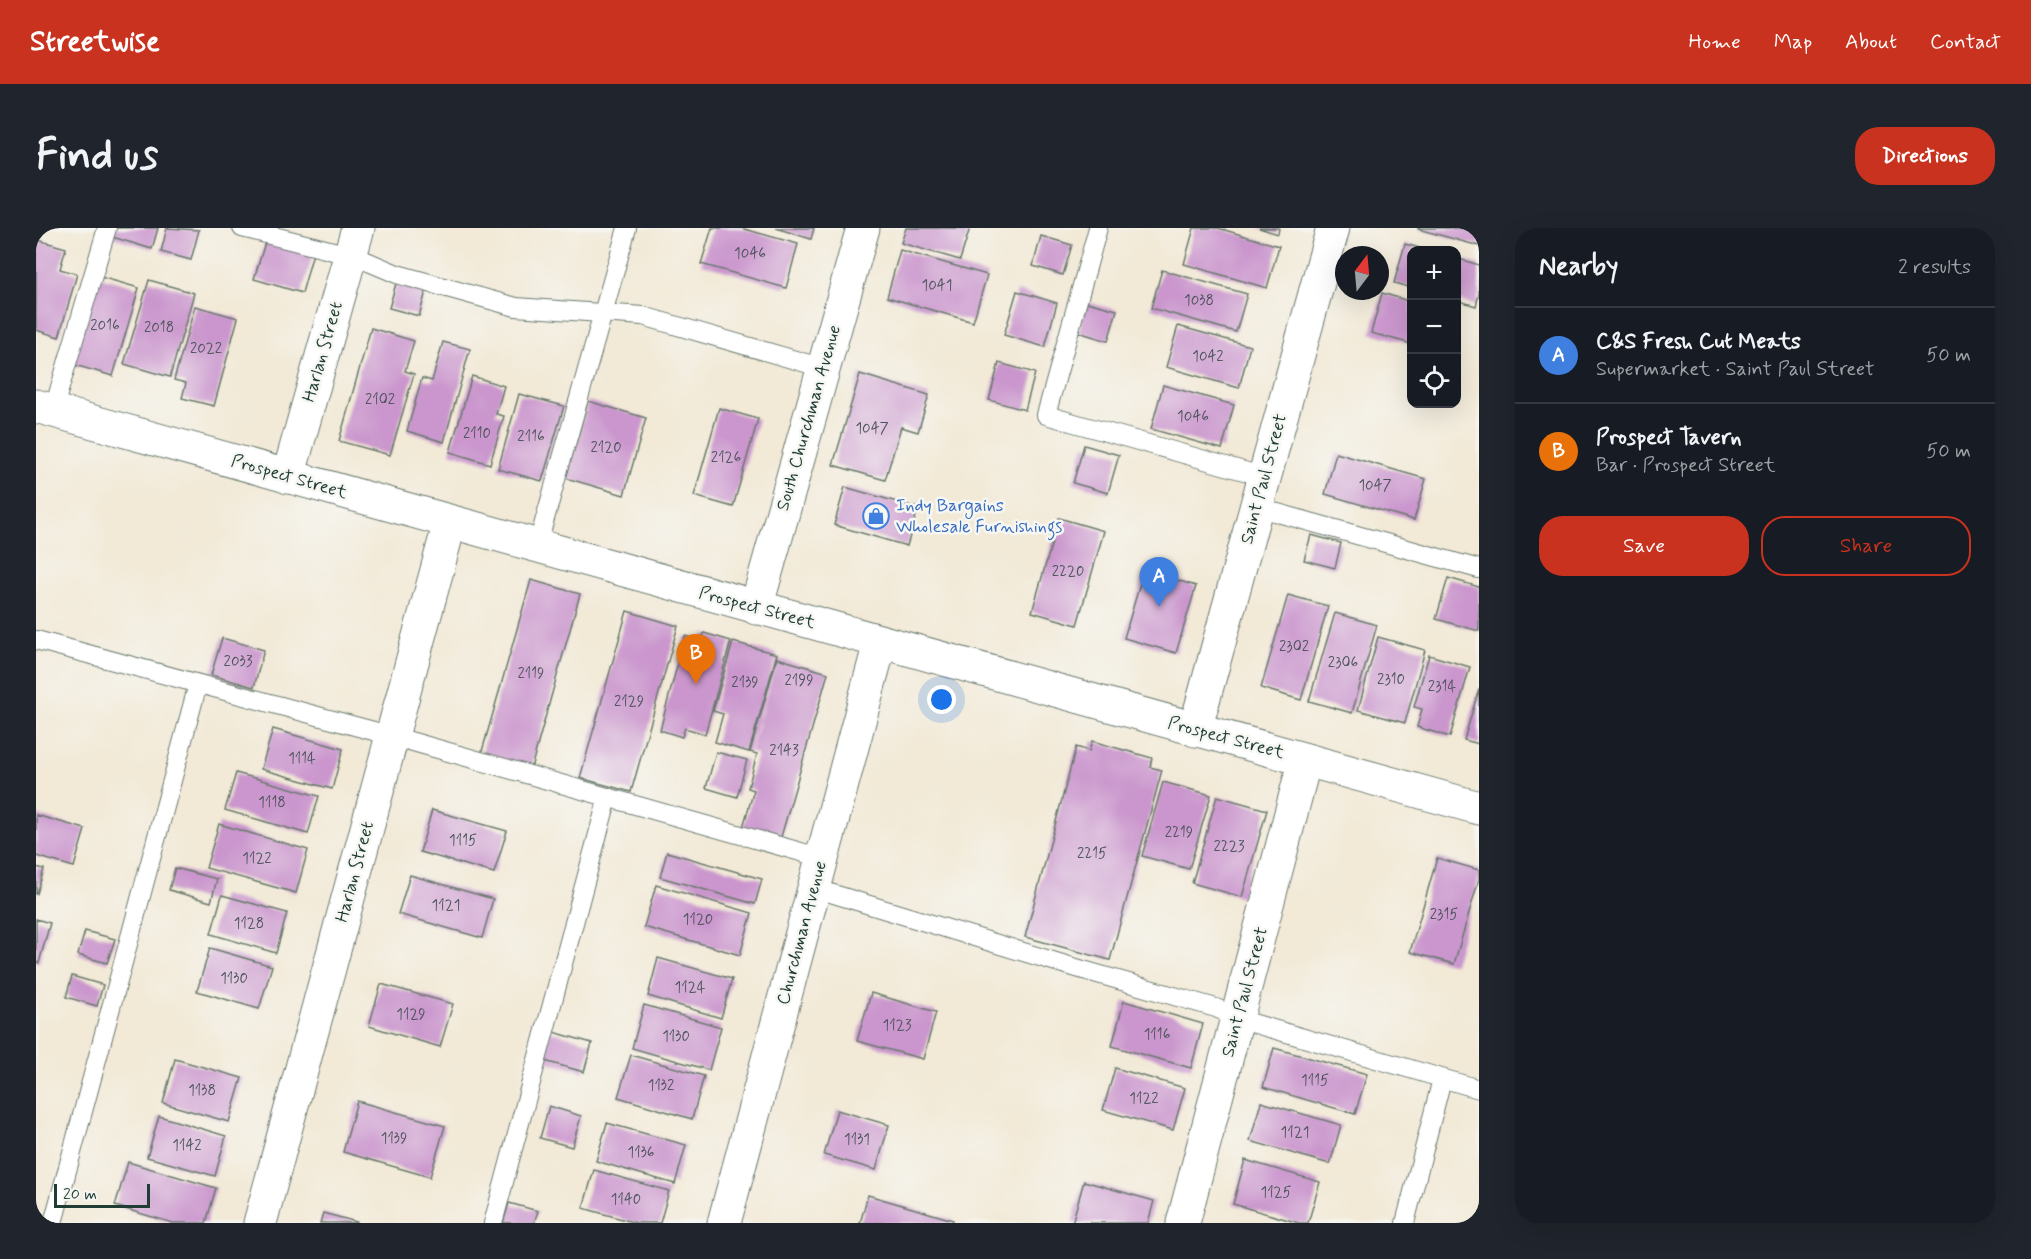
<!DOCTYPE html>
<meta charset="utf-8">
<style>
:root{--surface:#171b24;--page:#20242c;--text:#f1f3f6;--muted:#9ea1a6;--line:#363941;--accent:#c8321e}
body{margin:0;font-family:Mynerve,sans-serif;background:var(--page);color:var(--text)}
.controls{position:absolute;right:18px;top:18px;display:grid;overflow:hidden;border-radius:12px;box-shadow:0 6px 24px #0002}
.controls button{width:54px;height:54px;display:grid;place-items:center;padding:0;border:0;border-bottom:2px solid var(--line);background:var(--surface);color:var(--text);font:30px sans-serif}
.compass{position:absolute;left:1299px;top:18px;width:54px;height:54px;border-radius:50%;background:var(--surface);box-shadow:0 6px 24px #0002;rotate:16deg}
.scale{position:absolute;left:18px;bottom:15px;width:96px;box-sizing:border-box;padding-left:6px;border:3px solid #1f3d34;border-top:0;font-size:16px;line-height:21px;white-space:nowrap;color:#1f3d34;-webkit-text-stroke:4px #f6f6f2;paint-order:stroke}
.you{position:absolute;left:906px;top:472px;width:21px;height:21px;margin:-15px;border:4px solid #fff;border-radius:50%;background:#1a73e8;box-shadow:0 0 0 9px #1a73e833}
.badge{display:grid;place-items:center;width:39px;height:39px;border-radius:50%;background:var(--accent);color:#fff;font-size:20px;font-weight:700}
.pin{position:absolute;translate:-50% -50px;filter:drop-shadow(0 2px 3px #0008)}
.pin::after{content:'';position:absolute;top:32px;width:21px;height:18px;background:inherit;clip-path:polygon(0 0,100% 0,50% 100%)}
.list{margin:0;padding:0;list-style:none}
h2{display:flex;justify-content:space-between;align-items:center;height:78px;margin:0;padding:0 24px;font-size:26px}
h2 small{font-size:20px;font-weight:400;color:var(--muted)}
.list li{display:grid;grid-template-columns:39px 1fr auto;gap:18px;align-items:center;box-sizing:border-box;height:96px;padding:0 24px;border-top:2px solid var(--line)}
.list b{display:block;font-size:22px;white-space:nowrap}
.list p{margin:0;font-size:20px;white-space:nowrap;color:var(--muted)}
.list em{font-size:20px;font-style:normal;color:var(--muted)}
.actions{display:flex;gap:12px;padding:18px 24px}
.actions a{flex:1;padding:14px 0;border:2px solid var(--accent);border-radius:24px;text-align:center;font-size:21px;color:var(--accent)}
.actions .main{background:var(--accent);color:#fff}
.icon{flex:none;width:33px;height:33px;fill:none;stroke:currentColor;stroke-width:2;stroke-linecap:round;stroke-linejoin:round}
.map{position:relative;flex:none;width:1443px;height:995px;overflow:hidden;border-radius:24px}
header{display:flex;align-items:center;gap:36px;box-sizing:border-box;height:84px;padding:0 30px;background:var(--accent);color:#fff}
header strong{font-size:28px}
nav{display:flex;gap:33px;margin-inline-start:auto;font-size:21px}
.intro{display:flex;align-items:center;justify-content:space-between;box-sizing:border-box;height:144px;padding:0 36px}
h1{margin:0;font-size:42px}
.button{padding:15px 27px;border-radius:24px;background:var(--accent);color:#fff;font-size:21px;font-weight:700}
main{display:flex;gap:36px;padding:0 36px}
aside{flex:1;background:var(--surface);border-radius:24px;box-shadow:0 6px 24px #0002}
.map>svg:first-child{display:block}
.building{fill:#ca96cd}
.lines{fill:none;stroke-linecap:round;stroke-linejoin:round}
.lane-casing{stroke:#69796d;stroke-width:20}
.street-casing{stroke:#69796d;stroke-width:35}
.secondary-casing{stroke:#69796d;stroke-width:35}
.lane{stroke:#fff;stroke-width:18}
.street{stroke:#fff;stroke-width:33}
.secondary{stroke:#fff;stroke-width:33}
.labels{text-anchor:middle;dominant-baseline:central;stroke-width:5;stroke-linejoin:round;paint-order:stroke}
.number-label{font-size:15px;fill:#4a535a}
.street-label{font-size:18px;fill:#1f3d34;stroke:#f6f6f2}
.shop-label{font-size:18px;fill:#366cbe;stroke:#f6f6f2;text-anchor:start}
</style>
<header>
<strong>Streetwise</strong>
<nav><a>Home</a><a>Map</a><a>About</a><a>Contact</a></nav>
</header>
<div class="intro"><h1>Find us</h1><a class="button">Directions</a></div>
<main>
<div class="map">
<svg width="1443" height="995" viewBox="0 0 1443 995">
<rect width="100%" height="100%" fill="#f6f6f2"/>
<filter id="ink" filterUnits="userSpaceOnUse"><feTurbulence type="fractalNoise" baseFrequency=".0167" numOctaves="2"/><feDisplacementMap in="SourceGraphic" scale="12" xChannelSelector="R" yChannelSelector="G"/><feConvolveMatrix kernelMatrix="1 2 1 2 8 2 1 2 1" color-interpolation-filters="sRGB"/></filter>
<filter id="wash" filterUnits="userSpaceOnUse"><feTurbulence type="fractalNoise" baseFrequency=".008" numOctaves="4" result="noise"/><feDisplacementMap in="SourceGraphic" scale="24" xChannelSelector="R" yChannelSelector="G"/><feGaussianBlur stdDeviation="1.35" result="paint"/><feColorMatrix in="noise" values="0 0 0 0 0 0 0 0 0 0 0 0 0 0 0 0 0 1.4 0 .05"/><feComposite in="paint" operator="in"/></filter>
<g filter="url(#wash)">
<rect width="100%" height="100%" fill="#f2e9d6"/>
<g id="blocks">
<path class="building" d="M 75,0 L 122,0 L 116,21 L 73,8 Z
M 131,0 L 163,2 L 155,32 L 125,24 Z
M 676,0 L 705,0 L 762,16 L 750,60 L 665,36 Z
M 740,0 L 778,0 L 775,11 Z
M 870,0 L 934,0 L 924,32 L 865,15 Z
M 1158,0 L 1182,0 L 1243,18 L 1231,60 L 1148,36 Z
M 1223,0 L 1243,0 L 1242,6 Z
M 1382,0 L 1443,0 L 1443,18 L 1382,1 Z
M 1005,8 L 1036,17 L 1027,47 L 997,38 Z
M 230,11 L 277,25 L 266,65 L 218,51 Z
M 2,12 L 30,20 L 24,41 L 41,46 L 23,109 L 0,102 L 0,20 Z
M 1369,16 L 1391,22 L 1376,22 L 1376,60 L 1358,55 Z
M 864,22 L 951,47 L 937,94 L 851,69 Z
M 1420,30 L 1443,37 L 1443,66 L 1440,78 L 1420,72 Z
M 1126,42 L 1211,66 L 1200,104 L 1115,80 Z
M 61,48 L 103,60 L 77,148 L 35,136 Z
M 113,52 L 158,65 L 134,149 L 88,136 Z
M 361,52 L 391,60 L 383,88 L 353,80 Z
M 981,63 L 1021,75 L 1009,119 L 968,107 Z
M 1346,65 L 1376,74 L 1376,116 L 1335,105 Z
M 1051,74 L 1081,82 L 1072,113 L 1042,104 Z
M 159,78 L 202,90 L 178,178 L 146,170 L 150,155 L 138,152 Z
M 1142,98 L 1214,118 L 1203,160 L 1130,139 Z
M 335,100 L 378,113 L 369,143 L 378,146 L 354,227 L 303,213 Z
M 407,114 L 434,121 L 408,214 L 371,203 L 386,150 L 396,153 Z
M 963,135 L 999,145 L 989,182 L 953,172 Z
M 824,146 L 893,167 L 882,204 L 865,199 L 849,252 L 797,237 Z
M 436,148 L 468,158 L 460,186 L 468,188 L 454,236 L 414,224 Z
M 1127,157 L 1198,177 L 1186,221 L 1115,201 Z
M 483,166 L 528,178 L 506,253 L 462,241 Z
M 552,173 L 610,190 L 588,267 L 530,250 Z
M 683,180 L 722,191 L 697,279 L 658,268 Z
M 1048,217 L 1083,227 L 1072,265 L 1037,255 Z
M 1300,225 L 1390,251 L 1378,292 L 1289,266 Z
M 809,259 L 882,280 L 871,318 L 798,297 Z
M 1023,290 L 1068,303 L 1041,397 L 996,384 Z
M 1275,307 L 1305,315 L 1299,340 L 1268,332 Z
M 1108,342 L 1160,358 L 1140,425 L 1088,410 Z
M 1412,350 L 1443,359 L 1443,403 L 1400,391 Z
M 495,352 L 544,366 L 495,540 L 445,527 Z
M 1252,367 L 1292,378 L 1265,472 L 1225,460 Z
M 591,383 L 642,398 L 595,564 L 544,550 Z
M 1299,385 L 1341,397 L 1316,485 L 1273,473 Z
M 668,405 L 695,413 L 669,506 L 649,500 L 646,509 L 624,502 L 649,408 L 666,413 Z
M 1342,409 L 1389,422 L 1369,495 L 1322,482 Z
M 186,410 L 228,422 L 218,459 L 175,447 Z
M 697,414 L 741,426 L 713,524 L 679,514 L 687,486 L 677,483 Z
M 1393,427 L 1434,439 L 1414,509 L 1381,499 L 1386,481 L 1378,479 Z
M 741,430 L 792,445 L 745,609 L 707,599 L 718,562 L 712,560 L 721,526 L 714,524 Z
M 1443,461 L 1443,516 L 1428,512 Z
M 237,501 L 307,521 L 296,561 L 225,541 Z
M 1056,513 L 1116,530 L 1114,539 L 1126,542 L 1074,732 L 989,709 L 1040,519 L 1053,523 Z
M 680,524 L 711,532 L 701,569 L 670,560 Z
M 200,545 L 283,568 L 272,606 L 189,582 Z
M 1127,554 L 1175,567 L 1153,641 L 1106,628 Z
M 1181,568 L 1231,582 L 1206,669 L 1156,655 Z
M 396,582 L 471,603 L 458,645 L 384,624 Z
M 0,587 L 49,601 L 38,639 L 0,628 Z
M 183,596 L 272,622 L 260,665 L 170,640 Z
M 631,624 L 726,651 L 719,676 L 624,649 Z
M 1401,630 L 1443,642 L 1443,651 L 1418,736 L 1374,724 Z
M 0,639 L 8,641 L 1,666 L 0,666 Z
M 139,640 L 181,651 L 175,674 L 133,662 Z
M 374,647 L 457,671 L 446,710 L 362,686 Z
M 620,657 L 716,685 L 704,727 L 608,699 Z
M 186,667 L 251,685 L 240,725 L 175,706 Z
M 0,691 L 14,695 L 3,735 L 0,734 Z
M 49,703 L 79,711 L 71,735 L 42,727 Z
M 174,720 L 236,738 L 223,781 L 161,763 Z
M 622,730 L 696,751 L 685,790 L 612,768 Z
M 36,748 L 67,757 L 61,778 L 30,769 Z
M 345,756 L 417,776 L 404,819 L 333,798 Z
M 835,765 L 900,784 L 887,831 L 821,813 Z
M 1088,773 L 1167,796 L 1155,840 L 1076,818 Z
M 608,777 L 685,799 L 673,842 L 596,820 Z
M 514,803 L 556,815 L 548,844 L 505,832 Z
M 1238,820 L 1331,846 L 1319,886 L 1227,859 Z
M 595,827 L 668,848 L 656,891 L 582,869 Z
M 139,831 L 206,850 L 193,894 L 127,875 Z
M 1079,840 L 1149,860 L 1137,902 L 1067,882 Z
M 321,873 L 409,898 L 394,949 L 307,924 Z
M 1225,874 L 1305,897 L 1294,936 L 1214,913 Z
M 513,878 L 545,888 L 536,919 L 504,910 Z
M 801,882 L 853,897 L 840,942 L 788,927 Z
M 123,888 L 190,908 L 179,948 L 111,929 Z
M 571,895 L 650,917 L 639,956 L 560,933 Z
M 1209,932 L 1284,954 L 1272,995 L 1263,995 L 1197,976 Z
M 92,934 L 180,960 L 170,995 L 137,995 L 79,978 Z
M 558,942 L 633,963 L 624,995 L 600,995 L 547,980 Z
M 1048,953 L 1118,973 L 1112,995 L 1036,995 Z
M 832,967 L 917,992 L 916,995 L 824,995 Z
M 473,975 L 502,983 L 498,995 L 467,995 Z
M 287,985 L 321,994 L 321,995 L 284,995 Z"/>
</g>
</g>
<g filter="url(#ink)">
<use href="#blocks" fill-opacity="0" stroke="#69796d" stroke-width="1.5"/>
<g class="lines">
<g class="lane-casing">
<path id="lane" d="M 206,0 L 321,29 L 361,46 L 480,79 L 607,88 L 787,140
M 1062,0 L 1010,187 L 1229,249
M 17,183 L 71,0
M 1220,279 L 1443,341
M 501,319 L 591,0
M 0,412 L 356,508 L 786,630
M 778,660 L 1030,737 L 1180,780 L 1206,792 L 1443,861
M 17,995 L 162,456
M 457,995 L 572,569
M 1369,995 L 1406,851"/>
</g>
<g class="street-casing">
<path id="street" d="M 252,249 L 322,0
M 720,380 L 827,0
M 1159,502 L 1297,0
M 224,995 L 414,294
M 1147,995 L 1269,532"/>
</g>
<g class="secondary-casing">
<path id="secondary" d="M 0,178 L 1443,580
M 688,995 L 844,415"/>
</g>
<use href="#lane" class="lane"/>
<use href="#street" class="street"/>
<use href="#secondary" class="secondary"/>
</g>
</g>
<defs>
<g id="shop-ring" transform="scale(1.35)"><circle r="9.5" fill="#f6f6f2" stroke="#3f7fe0" stroke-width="1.5"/><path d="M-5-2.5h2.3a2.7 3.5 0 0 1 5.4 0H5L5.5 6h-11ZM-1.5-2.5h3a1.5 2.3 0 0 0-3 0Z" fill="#3f7fe0"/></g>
</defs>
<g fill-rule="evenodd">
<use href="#shop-ring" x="840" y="288"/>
</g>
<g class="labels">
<g class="number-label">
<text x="714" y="26">1046</text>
<text x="901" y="58">1041</text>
<text x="1163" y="73">1038</text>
<text x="69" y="98">2016</text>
<text x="123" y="100">2018</text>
<text x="170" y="121">2022</text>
<text x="1172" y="129">1042</text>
<text x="344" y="172">2102</text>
<text x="1157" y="189">1046</text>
<text x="836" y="201">1047</text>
<text x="441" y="206">2110</text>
<text x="495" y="209">2116</text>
<text x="570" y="220">2120</text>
<text x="690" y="230">2126</text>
<text x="1339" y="258">1047</text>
<text x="1032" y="344">2220</text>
<text x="1258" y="419">2302</text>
<text x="202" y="434">2033</text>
<text x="1307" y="435">2306</text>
<text x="495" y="446">2119</text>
<text x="1355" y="452">2310</text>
<text x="763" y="453">2199</text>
<text x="709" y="455">2139</text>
<text x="1406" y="459">2314</text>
<text x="593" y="474">2129</text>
<text x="748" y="523">2143</text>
<text x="266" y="531">1114</text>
<text x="236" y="575">1118</text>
<text x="1143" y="605">2219</text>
<text x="427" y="613">1115</text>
<text x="1193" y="619">2223</text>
<text x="1056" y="626">2215</text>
<text x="221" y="631">1122</text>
<text x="410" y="678">1121</text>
<text x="1408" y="687">2315</text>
<text x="662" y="692">1120</text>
<text x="213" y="696">1128</text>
<text x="198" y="751">1130</text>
<text x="654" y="760">1124</text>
<text x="375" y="787">1129</text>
<text x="861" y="798">1123</text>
<text x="1121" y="807">1116</text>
<text x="640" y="809">1130</text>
<text x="1279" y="853">1115</text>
<text x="625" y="858">1132</text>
<text x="166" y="863">1138</text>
<text x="1108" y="871">1122</text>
<text x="1259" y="905">1121</text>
<text x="358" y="911">1139</text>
<text x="821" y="912">1131</text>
<text x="151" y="918">1142</text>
<text x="605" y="925">1136</text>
<text x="1240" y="965">1125</text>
<text x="590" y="972">1140</text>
</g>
<g class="street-label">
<text transform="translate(287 124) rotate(-74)">Harlan Street</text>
<text transform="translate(773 190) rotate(-74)">South Churchman Avenue</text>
<text transform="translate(253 249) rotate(16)">Prospect Street</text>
<text transform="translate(1228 251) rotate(-75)">Saint Paul Street</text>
<text transform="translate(721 380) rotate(15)">Prospect Street</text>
<text transform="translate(1190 510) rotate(15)">Prospect Street</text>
<text transform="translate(319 644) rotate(-75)">Harlan Street</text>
<text transform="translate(766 705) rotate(-75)">Churchman Avenue</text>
<text transform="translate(1209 764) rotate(-75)">Saint Paul Street</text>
</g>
<g class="shop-label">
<text x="860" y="278">Indy Bargains<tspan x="860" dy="21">Wholesale Furnishings</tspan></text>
</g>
</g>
</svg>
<div class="controls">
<button>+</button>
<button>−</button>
<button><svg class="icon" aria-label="locate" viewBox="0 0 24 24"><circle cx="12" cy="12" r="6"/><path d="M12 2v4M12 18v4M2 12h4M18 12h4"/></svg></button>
</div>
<svg class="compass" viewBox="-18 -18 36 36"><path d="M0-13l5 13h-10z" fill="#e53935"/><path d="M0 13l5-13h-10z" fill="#9ea1a6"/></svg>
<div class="scale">20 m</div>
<div class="you"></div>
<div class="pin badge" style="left:1123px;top:379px;background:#3f7fe0">A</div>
<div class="pin badge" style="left:660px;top:456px;background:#e8710a">B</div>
</div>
<aside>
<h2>Nearby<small>2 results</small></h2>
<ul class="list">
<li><span class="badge" style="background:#3f7fe0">A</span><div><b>C&amp;S Fresh Cut Meats</b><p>Supermarket · Saint Paul Street</p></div><em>50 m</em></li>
<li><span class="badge" style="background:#e8710a">B</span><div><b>Prospect Tavern</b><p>Bar · Prospect Street</p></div><em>50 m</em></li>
</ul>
<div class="actions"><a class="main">Save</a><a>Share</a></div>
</aside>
</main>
